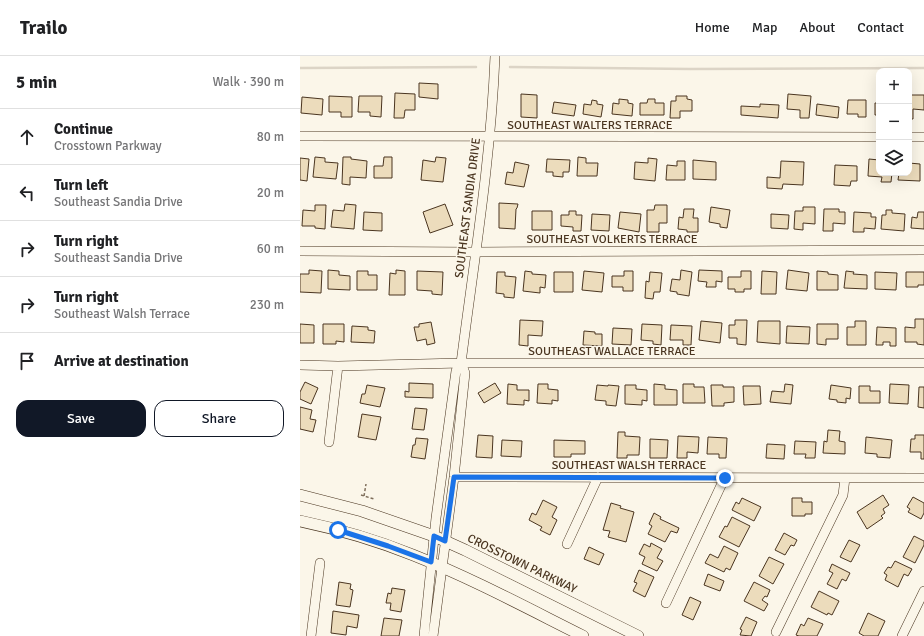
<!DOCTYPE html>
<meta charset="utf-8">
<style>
:root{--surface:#fff;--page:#f2f2f2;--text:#202124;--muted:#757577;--line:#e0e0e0;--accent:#111827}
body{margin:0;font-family:Signika,sans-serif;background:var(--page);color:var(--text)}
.controls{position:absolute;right:12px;top:12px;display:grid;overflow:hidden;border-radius:8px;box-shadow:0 4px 16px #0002}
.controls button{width:36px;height:36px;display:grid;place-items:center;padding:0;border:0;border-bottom:1px solid var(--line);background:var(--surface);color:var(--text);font:20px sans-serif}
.stop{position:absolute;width:12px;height:12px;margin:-9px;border:3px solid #1a73e8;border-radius:50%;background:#fff}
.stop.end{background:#1a73e8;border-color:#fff;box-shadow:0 1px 4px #0008}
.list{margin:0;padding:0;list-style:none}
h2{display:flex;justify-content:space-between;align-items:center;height:52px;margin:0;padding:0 16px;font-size:17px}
h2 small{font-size:13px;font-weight:400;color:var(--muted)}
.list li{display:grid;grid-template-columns:26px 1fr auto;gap:12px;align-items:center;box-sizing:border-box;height:56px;padding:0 16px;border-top:1px solid var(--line)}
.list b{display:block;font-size:15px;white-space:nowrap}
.list p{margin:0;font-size:13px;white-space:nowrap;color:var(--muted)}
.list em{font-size:13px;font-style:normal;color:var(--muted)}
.actions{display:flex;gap:8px;padding:12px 16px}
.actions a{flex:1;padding:9px 0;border:1px solid var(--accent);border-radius:12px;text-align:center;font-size:14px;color:var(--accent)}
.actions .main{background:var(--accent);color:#fff}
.icon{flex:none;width:22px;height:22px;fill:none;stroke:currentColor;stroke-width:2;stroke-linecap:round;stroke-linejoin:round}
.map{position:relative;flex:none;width:624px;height:580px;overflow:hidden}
header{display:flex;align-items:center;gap:24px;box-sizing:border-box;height:56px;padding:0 20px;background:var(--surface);border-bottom:1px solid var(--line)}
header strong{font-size:19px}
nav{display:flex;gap:22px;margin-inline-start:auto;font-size:14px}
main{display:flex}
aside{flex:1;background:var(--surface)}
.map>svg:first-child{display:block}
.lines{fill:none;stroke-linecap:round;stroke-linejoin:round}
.stream{stroke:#dcd4c6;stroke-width:2.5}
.building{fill:#ecdcbc;stroke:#4a3520}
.minor-casing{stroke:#4a3520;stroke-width:10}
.major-casing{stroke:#4a3520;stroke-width:12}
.path{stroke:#7f6f5c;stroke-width:1.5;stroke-dasharray:3 2;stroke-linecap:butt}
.minor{stroke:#fbf6e9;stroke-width:9}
.major{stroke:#fbf6e9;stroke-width:11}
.route{stroke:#1a73e8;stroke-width:5}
.labels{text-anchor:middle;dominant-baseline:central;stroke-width:3;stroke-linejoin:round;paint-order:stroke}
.street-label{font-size:12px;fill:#4a3520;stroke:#fbf6e9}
</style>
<header>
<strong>Trailo</strong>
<nav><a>Home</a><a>Map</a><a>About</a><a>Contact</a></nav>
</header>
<main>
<aside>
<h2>5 min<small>Walk · 390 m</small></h2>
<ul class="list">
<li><svg class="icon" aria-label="ahead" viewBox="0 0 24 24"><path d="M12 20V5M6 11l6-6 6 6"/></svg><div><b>Continue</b><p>Crosstown Parkway</p></div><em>80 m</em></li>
<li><svg class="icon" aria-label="left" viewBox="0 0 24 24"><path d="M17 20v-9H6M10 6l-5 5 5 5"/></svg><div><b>Turn left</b><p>Southeast Sandia Drive</p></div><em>20 m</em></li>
<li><svg class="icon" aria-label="right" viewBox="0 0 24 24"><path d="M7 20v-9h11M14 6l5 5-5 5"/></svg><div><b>Turn right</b><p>Southeast Sandia Drive</p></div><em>60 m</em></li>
<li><svg class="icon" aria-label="right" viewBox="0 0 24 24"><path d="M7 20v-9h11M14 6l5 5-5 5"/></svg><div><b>Turn right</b><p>Southeast Walsh Terrace</p></div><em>230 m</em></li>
<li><svg class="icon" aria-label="arrive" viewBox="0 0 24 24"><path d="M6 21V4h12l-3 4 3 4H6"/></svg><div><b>Arrive at destination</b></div></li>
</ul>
<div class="actions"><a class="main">Save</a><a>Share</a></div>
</aside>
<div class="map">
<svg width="624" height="580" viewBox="0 0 624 580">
<rect width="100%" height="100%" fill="#fbf6e9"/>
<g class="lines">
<path class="stream" d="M 210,11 L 390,13 L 624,12
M 0,12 L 176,11"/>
</g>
<path class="building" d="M 119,27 L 138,28 L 138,43 L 119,41 Z
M 95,37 L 115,38 L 115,54 L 105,54 L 104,62 L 94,62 Z
M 221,38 L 237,39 L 237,62 L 221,61 Z
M 488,38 L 511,40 L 509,62 L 500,62 L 500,54 L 487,53 Z
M 610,39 L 624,39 L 624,54 L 613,53 L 613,63 L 609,63 Z
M 29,40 L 52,41 L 52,61 L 41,61 L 41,56 L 29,56 Z
M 59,40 L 82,40 L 81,61 L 70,60 L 70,56 L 58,56 Z
M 376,40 L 387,40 L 387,43 L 392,44 L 392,55 L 380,55 L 380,62 L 370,62 L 371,45 L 376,45 Z
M 2,41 L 23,43 L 22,59 L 1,57 Z
M 319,43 L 328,44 L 328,47 L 333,48 L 332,60 L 312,58 L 313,47 L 319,48 Z
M 348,43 L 355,43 L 355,47 L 364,47 L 364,59 L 340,59 L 340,47 L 347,47 Z
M 292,44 L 297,45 L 297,48 L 303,49 L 301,61 L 283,58 L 284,48 L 291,49 Z
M 548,44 L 566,44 L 566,61 L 558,61 L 558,58 L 547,58 Z
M 254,46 L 276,49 L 274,60 L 252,57 Z
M 575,47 L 579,47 L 579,59 L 575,59 Z
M 460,48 L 479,49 L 478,62 L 441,59 L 441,50 L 460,51 Z
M 517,48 L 539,51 L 538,62 L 516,59 Z
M 15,101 L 25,102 L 25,106 L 38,107 L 36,123 L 13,121 Z
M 43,101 L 51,101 L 51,103 L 67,105 L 66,122 L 50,121 L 50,129 L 42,128 Z
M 84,101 L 92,101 L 92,122 L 74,122 L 74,110 L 83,110 Z
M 136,101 L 146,102 L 143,126 L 121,124 L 123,104 L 135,106 Z
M 278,101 L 286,102 L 286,107 L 298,107 L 297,120 L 277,120 Z
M 0,102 L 9,103 L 7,125 L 0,124 Z
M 348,102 L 357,103 L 355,125 L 334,123 L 335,106 L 348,107 Z
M 247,103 L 270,104 L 269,116 L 263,116 L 263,121 L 253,120 L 253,116 L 246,116 Z
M 569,103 L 579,104 L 579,117 L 592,117 L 591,126 L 581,126 L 582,121 L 568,120 Z
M 393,104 L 416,106 L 416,124 L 393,123 Z
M 377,105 L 385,105 L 385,124 L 366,124 L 367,109 L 377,110 Z
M 481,105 L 504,106 L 503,129 L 483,128 L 482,133 L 467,132 L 467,121 L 480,122 Z
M 215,106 L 229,109 L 224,131 L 205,128 L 207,116 L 213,117 Z
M 609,107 L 620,108 L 620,125 L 598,124 L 599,117 L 609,117 Z
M 535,109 L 557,110 L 557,125 L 551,125 L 550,130 L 534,129 Z
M 199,147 L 218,148 L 217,152 L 216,153 L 215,173 L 199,172 Z
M 45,148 L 56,149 L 54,173 L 31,171 L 33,154 L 44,155 Z
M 145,148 L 153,169 L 130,177 L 123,156 Z
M 15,149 L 26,149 L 25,173 L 15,172 L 15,170 L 2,170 L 3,154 L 15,155 Z
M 355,149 L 367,149 L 367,167 L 359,167 L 359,176 L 347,176 L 347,154 L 354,154 Z
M 411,151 L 430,154 L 427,172 L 420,171 L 420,168 L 409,166 Z
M 503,151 L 515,151 L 515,168 L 503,167 L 503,174 L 494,173 L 495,155 L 503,155 Z
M 384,153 L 394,153 L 393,162 L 398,162 L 398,176 L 387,176 L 387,174 L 378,173 L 379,161 L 383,162 Z
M 524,153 L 539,153 L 539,156 L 545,156 L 545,168 L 533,167 L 533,175 L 523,175 Z
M 586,154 L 592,154 L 592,157 L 605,158 L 604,175 L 581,173 L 582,159 L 586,159 Z
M 232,155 L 252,155 L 252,174 L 232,174 Z
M 269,155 L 276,155 L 276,159 L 282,159 L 281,175 L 273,175 L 273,171 L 261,170 L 261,159 L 269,159 Z
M 64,156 L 82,157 L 82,175 L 63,174 Z
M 320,156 L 341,158 L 339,176 L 318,172 Z
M 554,156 L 571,157 L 571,161 L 576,161 L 575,173 L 564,172 L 564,176 L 553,176 Z
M 618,156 L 624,156 L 624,173 L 611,172 L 612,161 L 617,162 Z
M 292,158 L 310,159 L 309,175 L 291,174 Z
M 471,158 L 489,159 L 488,173 L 471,172 Z
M 9,214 L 22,215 L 21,237 L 0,236 L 0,218 L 9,218 Z
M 28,214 L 39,215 L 39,219 L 50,220 L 50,234 L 28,233 Z
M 96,214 L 105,215 L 105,239 L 89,239 L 90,217 L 96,218 Z
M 381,214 L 392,216 L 389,240 L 377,238 L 377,236 L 370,235 L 372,223 L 380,224 Z
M 399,214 L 422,215 L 422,226 L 416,225 L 416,231 L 406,231 L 407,226 L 398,225 Z
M 488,214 L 509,217 L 507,235 L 486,233 Z
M 57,215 L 68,215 L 68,219 L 77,219 L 77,234 L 57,234 Z
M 117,215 L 143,216 L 142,239 L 132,238 L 132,235 L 117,234 Z
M 225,215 L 232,216 L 232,218 L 246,219 L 245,232 L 240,231 L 240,237 L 223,235 Z
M 284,215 L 304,217 L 302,236 L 282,234 Z
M 324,215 L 333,215 L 333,235 L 323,235 L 323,231 L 312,231 L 312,220 L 324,220 Z
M 441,215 L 451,215 L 451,233 L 444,233 L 444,236 L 435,236 L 435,233 L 428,233 L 428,221 L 441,221 Z
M 462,215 L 477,216 L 476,238 L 461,238 Z
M 517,215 L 528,216 L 528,218 L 538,219 L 538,234 L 517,234 Z
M 546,215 L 554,216 L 553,218 L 567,219 L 567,233 L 544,232 Z
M 197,216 L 205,216 L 205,220 L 216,221 L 214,242 L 204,241 L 204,238 L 196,237 Z
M 254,216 L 273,216 L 273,236 L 254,236 Z
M 350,216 L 362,217 L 360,236 L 354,236 L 353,243 L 345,242 L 346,225 L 349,226 Z
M 575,216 L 597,217 L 596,234 L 575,233 Z
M 606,216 L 624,216 L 624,229 L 618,229 L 618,231 L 606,231 Z
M 615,263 L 624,263 L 624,289 L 617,288 L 617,286 L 605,286 L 605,271 L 615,272 Z
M 220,264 L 243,265 L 242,280 L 228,279 L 228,290 L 219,289 Z
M 435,264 L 447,264 L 446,289 L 437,288 L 437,282 L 429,282 L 429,269 L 435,269 Z
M 401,265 L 422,267 L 420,287 L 399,284 Z
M 458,265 L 480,265 L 480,288 L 457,286 Z
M 555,265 L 566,265 L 566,289 L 547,289 L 547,271 L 555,271 Z
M 131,266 L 135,287 L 127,289 L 126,283 L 117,285 L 114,271 L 119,271 L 119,268 Z
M 0,268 L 14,269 L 14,287 L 0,287 Z
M 23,268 L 44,268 L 44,286 L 36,285 L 36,288 L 23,288 Z
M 342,268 L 362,269 L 361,289 L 353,288 L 353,285 L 341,284 Z
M 517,268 L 538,268 L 538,283 L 526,283 L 526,289 L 517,288 Z
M 371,269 L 392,270 L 391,289 L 383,289 L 383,284 L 370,284 Z
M 52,270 L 68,271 L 68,274 L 75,275 L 74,287 L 51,286 Z
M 487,270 L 510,271 L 509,288 L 486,287 Z
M 577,271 L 596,272 L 596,290 L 590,290 L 590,286 L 583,286 L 583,289 L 576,289 Z
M 313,272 L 332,273 L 331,289 L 312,288 Z
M 284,275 L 295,276 L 295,278 L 302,278 L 302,290 L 283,289 Z
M 5,326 L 18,332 L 11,348 L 0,343 L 0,336 Z
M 109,327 L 133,328 L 133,342 L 105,341 L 105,335 L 109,336 Z
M 195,327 L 201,337 L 184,347 L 178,337 Z
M 208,328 L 217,329 L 217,334 L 229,334 L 229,345 L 224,344 L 224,349 L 207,348 Z
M 238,328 L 248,328 L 248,333 L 258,334 L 258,345 L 252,344 L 252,348 L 237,347 Z
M 354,328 L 365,329 L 365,333 L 377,334 L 377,349 L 354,349 Z
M 383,328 L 394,328 L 394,331 L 404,331 L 405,347 L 383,347 Z
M 485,328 L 493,329 L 491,348 L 470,346 L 472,335 L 484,336 Z
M 590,328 L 609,329 L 608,348 L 589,347 Z
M 67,329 L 85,332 L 80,351 L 60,347 L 62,338 L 65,338 Z
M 297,329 L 308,330 L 308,329 L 319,330 L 316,350 L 306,349 L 306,345 L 295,344 Z
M 325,329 L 336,329 L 336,333 L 347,334 L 347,345 L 342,344 L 342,349 L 325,348 Z
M 411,329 L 423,329 L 423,331 L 434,331 L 434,346 L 424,347 L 424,350 L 412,350 Z
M 531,329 L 551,332 L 550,343 L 546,342 L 546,347 L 537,346 L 537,344 L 529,343 Z
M 443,330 L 460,330 L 461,348 L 444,349 Z
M 559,330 L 570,330 L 570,335 L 580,335 L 580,347 L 559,347 Z
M 619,331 L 624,331 L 624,352 L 618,351 Z
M 0,351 L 12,354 L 10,363 L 16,364 L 13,376 L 0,373 Z
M 115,352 L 127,353 L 124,374 L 112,373 Z
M 62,358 L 81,361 L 76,384 L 58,381 Z
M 528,374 L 540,375 L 539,385 L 545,386 L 545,398 L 523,397 L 524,385 L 527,386 Z
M 318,376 L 325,376 L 325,380 L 340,381 L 339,399 L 327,399 L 327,402 L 317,402 Z
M 178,379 L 193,380 L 192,402 L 176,401 Z
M 615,379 L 624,379 L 624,403 L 621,403 L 621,396 L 610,396 L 611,383 L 615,383 Z
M 378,380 L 399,381 L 398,397 L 387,396 L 387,402 L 377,402 Z
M 408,381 L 427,382 L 426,402 L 419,402 L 419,398 L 407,398 Z
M 566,381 L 592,384 L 590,402 L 577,401 L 577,398 L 565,397 Z
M 116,382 L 128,383 L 125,403 L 111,401 L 113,389 L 115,389 Z
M 350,383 L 368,384 L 367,402 L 350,402 Z
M 202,384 L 222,385 L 221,401 L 201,400 Z
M 254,384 L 285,385 L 285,398 L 271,398 L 271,401 L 254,401 Z
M 495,385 L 516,386 L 515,402 L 505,402 L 506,398 L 494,398 Z
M 467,388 L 485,389 L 484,403 L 466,402 Z
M 583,439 L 589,449 L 583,453 L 585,457 L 581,460 L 583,462 L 567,473 L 557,456 Z
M 613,441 L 624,447 L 624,457 L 621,463 L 608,456 L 610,453 L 607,451 Z
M 442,442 L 461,451 L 454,465 L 432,454 L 436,446 L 439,448 Z
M 492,442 L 502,442 L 502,446 L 512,446 L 512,458 L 505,458 L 505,460 L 492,460 Z
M 243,444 L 257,451 L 252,461 L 257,464 L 250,479 L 240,474 L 242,471 L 229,464 L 232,457 L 236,459 Z
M 311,447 L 321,450 L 320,452 L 334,456 L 326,486 L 308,481 L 310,475 L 303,474 Z
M 354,457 L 361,461 L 360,463 L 379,472 L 377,477 L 371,475 L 365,486 L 348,478 L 352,470 L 349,468 Z
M 432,461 L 450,470 L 439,491 L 419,481 L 425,470 L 427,471 Z
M 484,477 L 497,484 L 494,490 L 491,489 L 485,499 L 475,494 Z
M 614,480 L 624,485 L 624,489 L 615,507 L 603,501 Z
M 549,484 L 560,489 L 551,506 L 540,501 Z
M 351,487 L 362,493 L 357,502 L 363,505 L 357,515 L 342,508 L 345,501 L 339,498 L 344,488 L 350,491 Z
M 424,490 L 438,497 L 430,514 L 426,512 L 424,516 L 405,507 L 410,498 L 418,502 Z
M 289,491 L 304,498 L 299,509 L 284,503 Z
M 469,501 L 484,508 L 473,528 L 459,520 Z
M 595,505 L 612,513 L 608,520 L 604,518 L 598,531 L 585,524 L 587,519 L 584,517 L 588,511 L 591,512 Z
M 532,508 L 550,517 L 546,525 L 542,523 L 537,533 L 527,528 L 533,517 L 529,515 Z
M 339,514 L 354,521 L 345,541 L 333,535 L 337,527 L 334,526 Z
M 408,518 L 424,525 L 420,535 L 404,529 Z
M 39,526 L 51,528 L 50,533 L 53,534 L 50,551 L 36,549 Z
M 454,526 L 470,534 L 467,541 L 465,540 L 462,544 L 468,548 L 464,555 L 444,545 Z
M 92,532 L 105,534 L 101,556 L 90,554 L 91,547 L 86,547 L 88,537 L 91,538 Z
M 519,535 L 539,545 L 532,559 L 528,557 L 527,559 L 511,551 Z
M 390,541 L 401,546 L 393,564 L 382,559 Z
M 33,555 L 59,559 L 57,572 L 47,570 L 46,579 L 31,577 Z
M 568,557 L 585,565 L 578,580 L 564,580 L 559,577 Z
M 446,561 L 457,566 L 451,580 L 440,579 L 442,574 L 440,573 Z
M 84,562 L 102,564 L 99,580 L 81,580 Z
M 508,562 L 523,568 L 517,580 L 499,580 L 496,579 L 501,568 L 504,570 Z"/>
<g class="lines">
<g class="minor-casing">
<path id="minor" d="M 0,80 L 579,81
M 609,81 L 624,81
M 0,195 L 175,196 L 624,194
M 0,309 L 38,310 L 161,307 L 624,307
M 29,386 L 38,310
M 154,421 L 624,422
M 267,488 L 298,421
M 366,547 L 425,421
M 476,576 L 543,439 L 545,422
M 11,580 L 20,507
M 124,580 L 136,462 L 156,315 L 161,307 C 174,205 191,103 195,0
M 133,580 L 154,421 L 165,317 L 161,307
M 602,580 L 624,535"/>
</g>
<g class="major-casing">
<path id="major" d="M 0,439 L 62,455 L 134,480 L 165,494 L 338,580
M 0,465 C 38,473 76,484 113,499 C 171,522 227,552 283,580"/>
</g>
<path class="path" d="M 61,439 L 74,443
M 64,440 L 66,428"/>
<use href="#minor" class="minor"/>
<use href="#major" class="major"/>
</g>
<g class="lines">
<path class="route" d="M 38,474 L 88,490 L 131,506 L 134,480 L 145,485 L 154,421 L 425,422"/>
</g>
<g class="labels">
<g class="street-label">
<text x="290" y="69">SOUTHEAST WALTERS TERRACE</text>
<text transform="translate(168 152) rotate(-83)">SOUTHEAST SANDIA DRIVE</text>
<text x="312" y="183">SOUTHEAST VOLKERTS TERRACE</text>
<text x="312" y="295">SOUTHEAST WALLACE TERRACE</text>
<text x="329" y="409">SOUTHEAST WALSH TERRACE</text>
<text transform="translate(222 508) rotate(26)">CROSSTOWN PARKWAY</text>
</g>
</g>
</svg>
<div class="controls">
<button>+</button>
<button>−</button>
<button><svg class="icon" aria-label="layers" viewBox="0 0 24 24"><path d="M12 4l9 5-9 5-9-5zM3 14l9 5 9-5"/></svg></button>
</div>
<div class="stop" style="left:38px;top:474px"></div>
<div class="stop end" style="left:425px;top:422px"></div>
</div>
</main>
